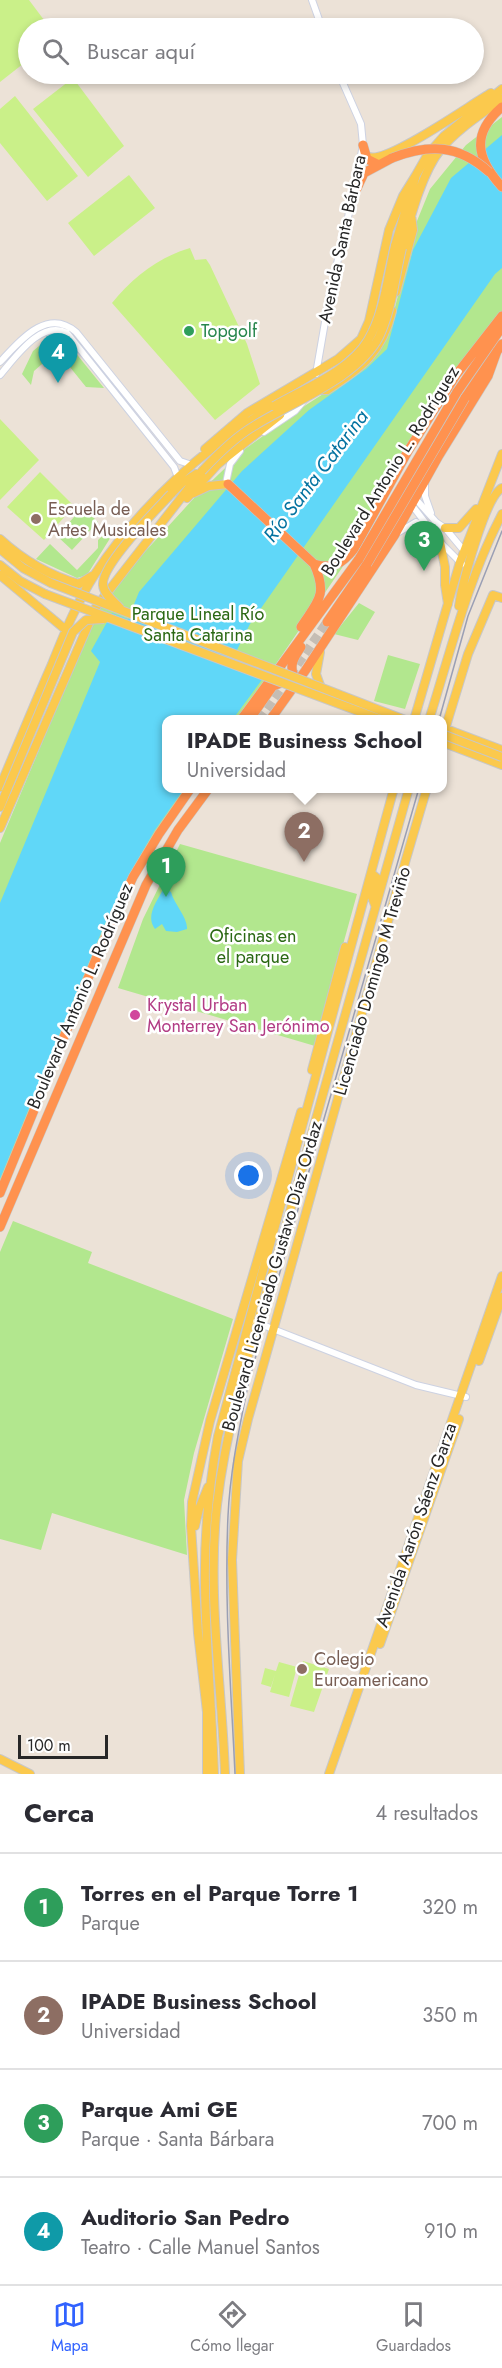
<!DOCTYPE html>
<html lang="es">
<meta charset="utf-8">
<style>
:root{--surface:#fff;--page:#f2f2f3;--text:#2b2b33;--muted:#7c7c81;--line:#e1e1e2;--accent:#3162ff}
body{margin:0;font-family:Jost,sans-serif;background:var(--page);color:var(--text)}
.scale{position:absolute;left:18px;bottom:15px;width:90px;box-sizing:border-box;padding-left:6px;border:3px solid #272727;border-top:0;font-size:16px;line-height:21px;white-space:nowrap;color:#272727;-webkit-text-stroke:4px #fff;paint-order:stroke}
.you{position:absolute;left:249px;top:1176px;width:21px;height:21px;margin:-15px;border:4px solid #fff;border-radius:50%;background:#1a73e8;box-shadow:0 0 0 9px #1a73e833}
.badge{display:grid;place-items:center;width:39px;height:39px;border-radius:50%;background:var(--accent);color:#fff;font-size:20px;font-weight:700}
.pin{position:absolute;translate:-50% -50px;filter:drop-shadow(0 2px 3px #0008)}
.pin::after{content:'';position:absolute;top:32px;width:21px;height:18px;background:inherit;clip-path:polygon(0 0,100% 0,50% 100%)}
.popup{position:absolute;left:162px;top:715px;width:285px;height:78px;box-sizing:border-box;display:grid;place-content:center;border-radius:12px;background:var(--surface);filter:drop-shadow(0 2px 4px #0005);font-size:20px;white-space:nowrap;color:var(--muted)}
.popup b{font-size:22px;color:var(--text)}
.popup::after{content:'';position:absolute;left:50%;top:100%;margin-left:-12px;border:12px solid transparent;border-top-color:var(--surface)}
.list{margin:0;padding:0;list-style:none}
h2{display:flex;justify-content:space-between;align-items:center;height:78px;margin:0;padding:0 24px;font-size:26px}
h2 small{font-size:20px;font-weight:400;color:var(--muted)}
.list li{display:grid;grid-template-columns:39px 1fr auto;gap:18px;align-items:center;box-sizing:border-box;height:108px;padding:0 24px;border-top:2px solid var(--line)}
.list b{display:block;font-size:22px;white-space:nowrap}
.list p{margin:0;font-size:20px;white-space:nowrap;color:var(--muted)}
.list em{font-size:20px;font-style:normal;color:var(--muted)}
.icon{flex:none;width:33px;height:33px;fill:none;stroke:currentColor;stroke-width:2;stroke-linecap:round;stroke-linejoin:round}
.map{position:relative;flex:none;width:502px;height:1774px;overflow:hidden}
.search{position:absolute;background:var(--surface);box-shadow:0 3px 9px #0003;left:18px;right:18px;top:18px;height:66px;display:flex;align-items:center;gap:15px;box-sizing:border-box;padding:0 21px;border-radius:33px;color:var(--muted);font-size:22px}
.sheet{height:510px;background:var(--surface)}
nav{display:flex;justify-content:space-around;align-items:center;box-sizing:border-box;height:84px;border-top:2px solid var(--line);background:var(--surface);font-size:16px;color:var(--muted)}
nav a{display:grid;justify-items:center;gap:3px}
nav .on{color:var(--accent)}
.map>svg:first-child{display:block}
.green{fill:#b2e78e}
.pitch{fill:#caf089}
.water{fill:#60d7f8}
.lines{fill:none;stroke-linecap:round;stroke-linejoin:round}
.highway-tunnel{stroke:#c5bdb4;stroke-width:9;stroke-dasharray:9 4.5;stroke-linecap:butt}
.minor-casing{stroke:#cdd2e2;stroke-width:8}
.major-casing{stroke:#c7c7c7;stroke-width:10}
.highway-casing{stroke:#c7c7c7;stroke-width:10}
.minor{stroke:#fff;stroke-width:6}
.major{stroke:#fbc94d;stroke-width:8}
.highway{stroke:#ff924f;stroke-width:9}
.rail{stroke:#9a9fb4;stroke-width:1.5}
.major-bridge-casing{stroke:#c7c7c7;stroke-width:10;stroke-linecap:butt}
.highway-bridge-casing{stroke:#c7c7c7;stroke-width:10;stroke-linecap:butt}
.major-bridge{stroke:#fbc94d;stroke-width:8}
.highway-bridge{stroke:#ff924f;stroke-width:9}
.leisure-dot{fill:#2e9e5b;stroke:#fff;stroke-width:2}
.education-dot{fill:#8d6e63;stroke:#fff;stroke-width:2}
.hotel-dot{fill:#d1479c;stroke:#fff;stroke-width:2}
.labels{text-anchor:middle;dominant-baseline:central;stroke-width:5;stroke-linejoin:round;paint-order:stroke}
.street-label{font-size:18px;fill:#272727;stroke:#fff}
.leisure-label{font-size:18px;fill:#27864d;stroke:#fff;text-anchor:start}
.education-label{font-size:18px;fill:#785e54;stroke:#fff;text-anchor:start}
.park-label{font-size:18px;fill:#2a6813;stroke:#fff}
.hotel-label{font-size:18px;fill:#b23c85;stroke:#fff;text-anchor:start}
.water-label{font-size:20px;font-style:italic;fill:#0372a0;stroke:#fff}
</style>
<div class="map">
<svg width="502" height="1774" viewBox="0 0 502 1774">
<rect width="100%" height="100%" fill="#ece2d7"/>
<path class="green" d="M 502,117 L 502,318 L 460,371 L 346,562 L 238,719 L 166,720 L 166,788 L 190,789 L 148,848 L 0,1188 L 0,843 L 98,609 L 131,567 L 195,497 L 245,449 L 306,405 L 365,367 L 377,353 L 391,323 L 417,221 L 430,189 L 466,145 Z
M 51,336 L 66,341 L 104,388 L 86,387 L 57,351 L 34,371 L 31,385 L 22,374 L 33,351 Z
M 83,507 L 98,522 L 72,550 L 57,536 Z
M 110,529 L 114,532 L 87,575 L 77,578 L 36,559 L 50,544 L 77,570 L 98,548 L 98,540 Z
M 359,603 L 375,612 L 358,640 L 334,634 Z
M 388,655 L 420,664 L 405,709 L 374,701 Z
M 180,844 L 357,894 L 315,1046 L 118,988 L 143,919 Z
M 13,1221 L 92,1252 L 88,1263 L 233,1319 L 194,1453 L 184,1500 L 187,1555 L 52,1513 L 41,1550 L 0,1539 L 0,1252 Z"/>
<path class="pitch" d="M 0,0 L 29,0 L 50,28 L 28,28 L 28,60 L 0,82 Z
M 73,78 L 124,146 L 88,177 L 33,109 Z
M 15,96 L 78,176 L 47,201 L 0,143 L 0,109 Z
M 129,175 L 155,208 L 94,256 L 68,223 Z
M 190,248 L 195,260 L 206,259 L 210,265 L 247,344 L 260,384 L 215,420 L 112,303 C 132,278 159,257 190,248 Z
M 0,419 L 39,460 L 0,500 Z
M 40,472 L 74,506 L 44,540 L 7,507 Z
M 303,1661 L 329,1669 L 314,1712 L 290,1706 Z
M 279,1662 L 297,1667 L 289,1697 L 270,1692 L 275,1674 L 271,1687 L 261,1684 L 265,1668 L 276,1671 Z"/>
<path class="water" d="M 502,135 L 502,268 L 495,274 L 250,624 L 232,660 L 267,673 L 233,719 L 166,720 L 166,788 L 184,789 L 155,830 L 130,873 L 104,926 L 0,1179 L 0,903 L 100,662 L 91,651 L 112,613 L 128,619 L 139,592 L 242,471 L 309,410 L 366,369 L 387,349 L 413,250 L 451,178 Z
M 164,888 L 171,892 C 174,904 188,918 187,929 L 177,932 L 166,931 L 162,924 L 155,929 C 145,916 157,901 164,888 Z"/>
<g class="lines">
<path class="highway-tunnel" d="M 259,720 L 327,622"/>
<g class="minor-casing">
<path id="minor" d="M 312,0 L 322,28
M 339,74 L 361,124 L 363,145 L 355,186
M 0,362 C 20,341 47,307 76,332 L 180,461 L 189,464
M 316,374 L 330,293 L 353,196
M 0,375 C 15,358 41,319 67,333 L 174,467 L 177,475
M 264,432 L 295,411 L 307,397
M 226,483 L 230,464 L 240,451
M 425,483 L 425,496 L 431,513
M 413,496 L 436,522 L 445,528 L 465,552
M 411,504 L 440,542 L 462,564
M 399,532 L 416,522 L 427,526
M 255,1322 L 416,1385 L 466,1397"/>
</g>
<g class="major-casing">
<path id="major" d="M 367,156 C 384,167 471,104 491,93
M 395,246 L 416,175 L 428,154 L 444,136 L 502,89
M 402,248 C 410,219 422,172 441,149 C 457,129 482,114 502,99
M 396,292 L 413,230 L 411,215
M 321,390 L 327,390 C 362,368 382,352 392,311
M 205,449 L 247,413 L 338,359 L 361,339 L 369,321 L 389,230 L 403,196 L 416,175
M 194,493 L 209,486 L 228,484
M 171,494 L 182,483 L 196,474
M 187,498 L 218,464 L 280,415
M 445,528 L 459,528 L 476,509
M 0,539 C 23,560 48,575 79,584 L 92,576
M 440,542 L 445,567 L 445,585 L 448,604
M 0,549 L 23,568 L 51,583
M 0,565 L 20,581 L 45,594
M 0,575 L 66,630
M 459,606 C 462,585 485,497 502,488
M 320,652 L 316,674 L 322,691
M 414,720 L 460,562 L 502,454
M 429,720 C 451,650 468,579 502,514
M 442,732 L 446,729 L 502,750
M 442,739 L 468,654 L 493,595 L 502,598
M 442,742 L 502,765
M 0,787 C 17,746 34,705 52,664 C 64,634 77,602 95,574 C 140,506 204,447 274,406
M 0,807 L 6,792
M 0,828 L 96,607 L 202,471
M 371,873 L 377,878 L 372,897 L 375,905
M 312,1070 L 345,947
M 479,1361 L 502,1297
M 195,1526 L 199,1509 L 208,1487
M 380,1644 L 459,1419
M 0,1759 L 30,1774
M 207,1774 L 207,1712 L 198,1633 L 191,1526 L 192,1502 L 210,1421 L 301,1112
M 214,1774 C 212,1711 206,1649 205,1586 C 204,1536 209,1485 218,1436 L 394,788
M 225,1774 C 222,1685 207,1594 217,1505 C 228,1410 259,1321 285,1229 C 326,1082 368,935 409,788
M 240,1774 L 232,1560 L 238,1461 L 248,1419 C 308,1209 364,998 427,788
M 329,1774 L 502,1276"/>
</g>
<g class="highway-casing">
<path id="highway" d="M 502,107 C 471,134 476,158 502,187
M 363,145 L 367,159 L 377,164
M 352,199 L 364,173 L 392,158
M 457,392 L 502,327
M 465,398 L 502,344
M 228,484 L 314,564 C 333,570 343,563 354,549 L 408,451 L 456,375 L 502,316
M 327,622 L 367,564
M 301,627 C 318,601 328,595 314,564
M 297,682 C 288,668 292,660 301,647
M 241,720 L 359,559
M 249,720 L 273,686 L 286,681
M 270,720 L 305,671 L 394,536 L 438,457 L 488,376 L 497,351
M 0,1193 L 100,949 L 133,877 L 159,834 L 191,788
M 0,1227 L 146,885 L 178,830 L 209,788"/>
</g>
<use href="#minor" class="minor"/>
<use href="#major" class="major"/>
<use href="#highway" class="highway"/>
<path class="rail" d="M 439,720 L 468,616 L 502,531
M 235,1774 C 231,1688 224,1602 228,1516 C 230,1470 240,1425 249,1380 L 419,788"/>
<g class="major-bridge-casing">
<path id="major-bridge" d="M 274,406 C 305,388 349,372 368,340 C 384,314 388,275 395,246
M 202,471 C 217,455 235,437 254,426 C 292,402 358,378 379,337 C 392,310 395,277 402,248
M 51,583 L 405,720
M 45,594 L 382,720
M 120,608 C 114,601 104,595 103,585 C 101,565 156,510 171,494
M 442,734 L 502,757
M 6,792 L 73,632 L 86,620 L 104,619"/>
</g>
<g class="highway-bridge-casing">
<path id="highway-bridge" d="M 392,158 C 429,144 458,144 489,172
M 359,559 L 457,392
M 367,564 L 465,398"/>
</g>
<use href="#major-bridge" class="major-bridge"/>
<use href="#highway-bridge" class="highway-bridge"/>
</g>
<circle class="leisure-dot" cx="189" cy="331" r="6"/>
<g class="education-dot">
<circle cx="36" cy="519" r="6"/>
<circle cx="302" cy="1669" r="6"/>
</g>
<circle class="hotel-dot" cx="135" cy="1015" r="6"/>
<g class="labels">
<g class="street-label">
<text transform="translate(342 239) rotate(-78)">Avenida Santa Bárbara</text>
<text transform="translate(390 471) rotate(-58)">Boulevard Antonio L. Rodríguez</text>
<text transform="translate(372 981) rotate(-74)">Licenciado Domingo M Treviño</text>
<text transform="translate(80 996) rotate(-67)">Boulevard Antonio L. Rodríguez</text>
<text transform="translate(272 1276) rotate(-74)">Boulevard Licenciado Gustavo Díaz Ordaz</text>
<text transform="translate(416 1525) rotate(-71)">Avenida Aarón Sáenz Garza</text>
</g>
<g class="leisure-label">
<text x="201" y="331">Topgolf</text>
</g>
<g class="education-label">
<text x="48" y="509">Escuela de<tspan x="48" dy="21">Artes Musicales</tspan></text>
<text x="314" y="1659">Colegio<tspan x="314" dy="21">Euroamericano</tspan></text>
</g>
<g class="park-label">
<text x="198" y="614">Parque Lineal Río<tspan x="198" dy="21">Santa Catarina</tspan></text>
<text x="253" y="936">Oficinas en<tspan x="253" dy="21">el parque</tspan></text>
</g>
<g class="hotel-label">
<text x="147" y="1005">Krystal Urban<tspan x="147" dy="21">Monterrey San Jerónimo</tspan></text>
</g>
<g class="water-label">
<text transform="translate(316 476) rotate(-53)">Río Santa Catarina</text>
</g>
</g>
</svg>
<div class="scale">100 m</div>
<div class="you"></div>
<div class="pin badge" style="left:166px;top:897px;background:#2e9e5b">1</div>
<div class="pin badge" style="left:304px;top:862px;background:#8d6e63">2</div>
<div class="popup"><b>IPADE Business School</b>Universidad</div>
<div class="pin badge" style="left:424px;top:571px;background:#2e9e5b">3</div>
<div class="pin badge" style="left:58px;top:383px;background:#0f9aa8">4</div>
<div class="search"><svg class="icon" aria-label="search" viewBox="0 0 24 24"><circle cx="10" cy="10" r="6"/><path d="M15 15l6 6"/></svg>Buscar aquí</div>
</div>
<section class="sheet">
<h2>Cerca<small>4 resultados</small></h2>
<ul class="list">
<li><span class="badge" style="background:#2e9e5b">1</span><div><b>Torres en el Parque Torre 1</b><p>Parque</p></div><em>320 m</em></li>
<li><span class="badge" style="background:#8d6e63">2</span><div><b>IPADE Business School</b><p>Universidad</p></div><em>350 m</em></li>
<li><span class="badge" style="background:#2e9e5b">3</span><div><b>Parque Ami GE</b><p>Parque · Santa Bárbara</p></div><em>700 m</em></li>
<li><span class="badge" style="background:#0f9aa8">4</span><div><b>Auditorio San Pedro</b><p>Teatro · Calle Manuel Santos</p></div><em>910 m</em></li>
</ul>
</section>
<nav>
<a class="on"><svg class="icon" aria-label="map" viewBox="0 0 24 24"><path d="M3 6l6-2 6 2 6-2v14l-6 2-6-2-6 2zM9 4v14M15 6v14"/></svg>Mapa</a>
<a><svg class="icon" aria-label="directions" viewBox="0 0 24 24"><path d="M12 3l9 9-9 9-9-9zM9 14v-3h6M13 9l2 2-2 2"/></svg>Cómo llegar</a>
<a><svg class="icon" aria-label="saved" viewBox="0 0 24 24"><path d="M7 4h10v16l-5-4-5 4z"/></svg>Guardados</a>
</nav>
